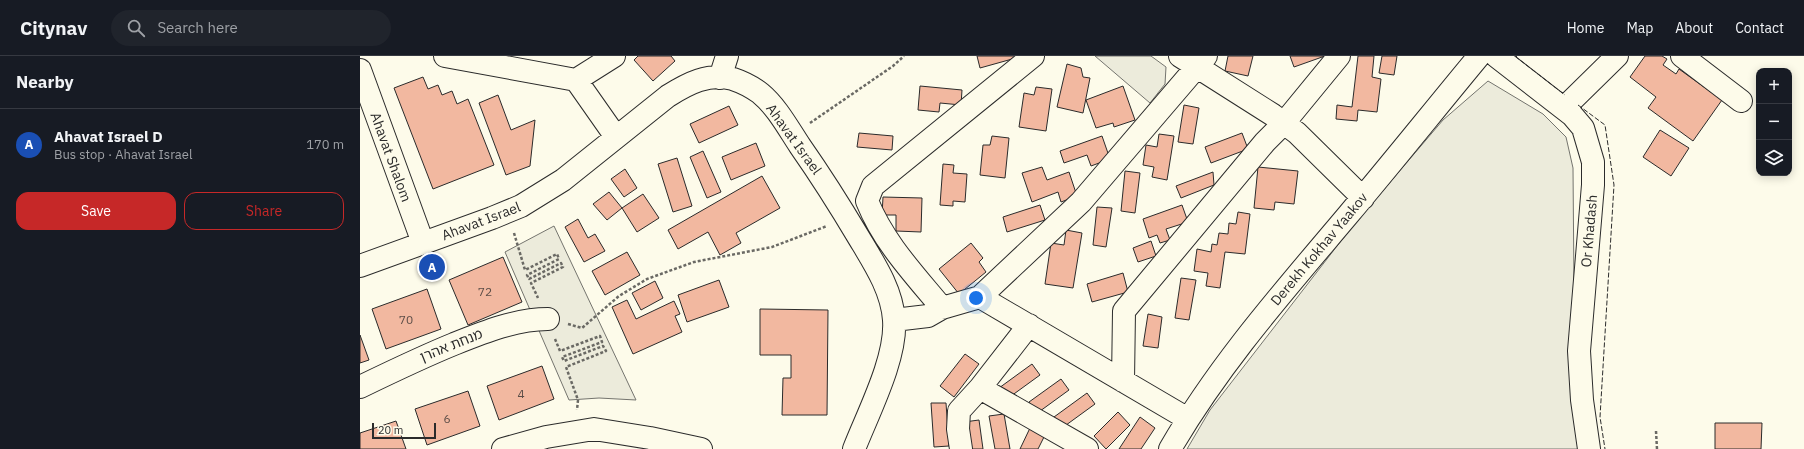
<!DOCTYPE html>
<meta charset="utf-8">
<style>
:root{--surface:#171b24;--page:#20242c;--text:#f1f3f6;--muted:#9ea1a6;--line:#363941;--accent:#c62828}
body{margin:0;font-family:"IBM Plex Sans","Noto Sans Hebrew",sans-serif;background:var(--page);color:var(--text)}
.controls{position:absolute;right:12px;top:12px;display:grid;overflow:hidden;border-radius:8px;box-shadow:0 2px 10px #0003}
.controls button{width:36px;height:36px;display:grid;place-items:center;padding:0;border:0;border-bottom:1px solid var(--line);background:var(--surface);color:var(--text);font:20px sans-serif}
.scale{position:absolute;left:12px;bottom:10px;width:64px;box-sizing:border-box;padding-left:4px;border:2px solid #2b2b2b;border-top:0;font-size:11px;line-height:14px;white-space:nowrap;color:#2b2b2b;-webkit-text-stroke:3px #fdfbea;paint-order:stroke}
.you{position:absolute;left:616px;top:242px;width:14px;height:14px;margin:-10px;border:3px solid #fff;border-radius:50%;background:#1a73e8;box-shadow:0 0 0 6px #1a73e833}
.badge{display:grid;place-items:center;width:26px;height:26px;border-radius:50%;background:var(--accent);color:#fff;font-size:13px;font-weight:700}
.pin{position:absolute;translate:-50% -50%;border:2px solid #fff;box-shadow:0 1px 4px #0006}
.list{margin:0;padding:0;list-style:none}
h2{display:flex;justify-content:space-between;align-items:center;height:52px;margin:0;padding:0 16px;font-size:17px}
h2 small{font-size:13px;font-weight:400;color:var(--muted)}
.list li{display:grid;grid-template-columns:26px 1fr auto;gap:12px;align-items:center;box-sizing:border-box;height:72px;padding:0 16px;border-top:1px solid var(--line)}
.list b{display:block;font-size:15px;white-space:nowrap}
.list p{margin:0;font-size:13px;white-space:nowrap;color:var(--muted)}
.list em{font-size:13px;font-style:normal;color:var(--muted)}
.actions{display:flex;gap:8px;padding:12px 16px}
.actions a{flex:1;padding:9px 0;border:1px solid var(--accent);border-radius:12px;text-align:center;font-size:14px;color:var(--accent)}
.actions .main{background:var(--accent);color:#fff}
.icon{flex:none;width:22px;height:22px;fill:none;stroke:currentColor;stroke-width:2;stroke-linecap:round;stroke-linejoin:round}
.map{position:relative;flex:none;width:1444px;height:393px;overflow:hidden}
header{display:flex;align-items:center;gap:24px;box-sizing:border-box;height:56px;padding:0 20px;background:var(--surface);border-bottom:1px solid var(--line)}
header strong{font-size:19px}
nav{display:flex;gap:22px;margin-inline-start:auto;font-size:14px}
.search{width:280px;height:36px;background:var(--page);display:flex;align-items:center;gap:10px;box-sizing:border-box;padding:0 14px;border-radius:22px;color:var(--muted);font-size:15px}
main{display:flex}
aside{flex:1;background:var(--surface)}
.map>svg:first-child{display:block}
.green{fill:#ecebdb;stroke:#74746e}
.building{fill:#f2b8a0;stroke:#2b2b2b}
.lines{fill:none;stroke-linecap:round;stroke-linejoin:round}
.minor-casing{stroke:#2b2b2b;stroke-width:24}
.path{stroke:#6a6964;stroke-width:2.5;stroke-dasharray:3 2;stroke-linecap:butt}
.minor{stroke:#fdfbea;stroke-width:22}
.fence{stroke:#2b2b2b;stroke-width:1;stroke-dasharray:5 2;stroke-linecap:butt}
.labels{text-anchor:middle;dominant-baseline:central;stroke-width:3;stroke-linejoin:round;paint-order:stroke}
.number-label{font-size:12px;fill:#5d4e48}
.street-label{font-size:14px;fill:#2b2b2b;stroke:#fdfbea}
</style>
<header>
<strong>Citynav</strong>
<div class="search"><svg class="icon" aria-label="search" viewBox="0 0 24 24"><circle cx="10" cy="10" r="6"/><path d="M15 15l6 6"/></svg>Search here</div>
<nav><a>Home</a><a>Map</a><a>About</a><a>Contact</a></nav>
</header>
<main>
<aside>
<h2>Nearby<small></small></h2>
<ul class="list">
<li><span class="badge" style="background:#1a4fb4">A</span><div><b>Ahavat Israel D</b><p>Bus stop · Ahavat Israel</p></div><em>170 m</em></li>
</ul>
<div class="actions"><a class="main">Save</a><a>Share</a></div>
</aside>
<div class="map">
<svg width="1444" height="393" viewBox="0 0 1444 393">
<rect width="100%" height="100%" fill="#fdfbea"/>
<path class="green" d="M 735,0 L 791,0 L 806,11 L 805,28 L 790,47 Z
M 1128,25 L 1183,58 L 1206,81 L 1213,112 L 1214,231 L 1221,393 L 827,393 L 850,354 L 991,172 L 1083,64 Z
M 194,170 L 276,344 L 239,342 L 209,344 L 145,196 Z"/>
<path class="building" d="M 278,0 L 311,0 L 315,5 L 293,25 L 274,4 Z
M 617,0 L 663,0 L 620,12 Z
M 868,0 L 893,0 L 888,20 L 865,15 Z
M 930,0 L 965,0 L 934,11 Z
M 998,0 L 1014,0 L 1012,21 L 1021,23 L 1017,56 L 998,54 L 997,65 L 976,63 L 977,49 L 992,51 Z
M 1022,0 L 1037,0 L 1034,19 L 1019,17 Z
M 1285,0 L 1302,0 L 1307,3 L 1303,9 L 1316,18 L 1319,13 L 1362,44 L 1333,85 L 1288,52 L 1296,41 L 1270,21 Z
M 707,8 L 721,12 L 723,21 L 730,22 L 723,57 L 697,51 Z
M 63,21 L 68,33 L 78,29 L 82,39 L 92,35 L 97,48 L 108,43 L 134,109 L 73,133 L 34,32 Z
M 560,30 L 602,34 L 601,49 L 580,47 L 579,56 L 558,54 Z
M 763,30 L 775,64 L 754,71 L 753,67 L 736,72 L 726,44 Z
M 676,31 L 692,33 L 686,75 L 659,71 L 664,37 L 674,39 Z
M 138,39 L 151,74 L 175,64 L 170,110 L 146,119 L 119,47 Z
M 824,49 L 839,52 L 833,88 L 818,86 Z
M 369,50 L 378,69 L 339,87 L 330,68 Z
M 1300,74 L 1329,92 L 1311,120 L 1283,101 Z
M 499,77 L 533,80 L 532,94 L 497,91 Z
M 882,77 L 888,93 L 851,107 L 845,91 Z
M 799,78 L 814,80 L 807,124 L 792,121 L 794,111 L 783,109 L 786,89 L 797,91 Z
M 632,80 L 649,82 L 645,122 L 620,119 L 623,89 L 630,89 Z
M 742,80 L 750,103 L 731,110 L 727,99 L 704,107 L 700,95 Z
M 396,87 L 405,110 L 371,124 L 362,101 Z
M 343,95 L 361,136 L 347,142 L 330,101 Z
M 317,102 L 332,150 L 313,156 L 298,108 Z
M 583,108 L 594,109 L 593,117 L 607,118 L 605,146 L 593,145 L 593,150 L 580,149 Z
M 682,111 L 687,124 L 709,116 L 717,140 L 701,146 L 698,136 L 672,146 L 662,117 Z
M 898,111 L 938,115 L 934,148 L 915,146 L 914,154 L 894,152 Z
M 265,113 L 277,132 L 264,141 L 251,123 Z
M 765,115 L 780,117 L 775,157 L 761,155 Z
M 853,116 L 854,129 L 821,142 L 816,130 Z
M 402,120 L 420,152 L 376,177 L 381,187 L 360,199 L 348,176 L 318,193 L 308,174 Z
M 249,136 L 262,152 L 247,164 L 233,148 Z
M 283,138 L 299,162 L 277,176 L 262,152 Z
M 523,141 L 562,142 L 561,176 L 536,175 L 536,159 L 522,159 Z
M 680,149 L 685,164 L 647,176 L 643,161 Z
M 822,149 L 828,166 L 806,173 L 810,184 L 800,187 L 797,179 L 789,182 L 783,163 Z
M 737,151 L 752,152 L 746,191 L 733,189 Z
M 878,156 L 890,158 L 885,198 L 865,196 L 860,232 L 846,230 L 848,217 L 834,215 L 837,193 L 851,196 L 852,188 L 857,189 L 859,177 L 868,178 L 869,167 L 876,168 Z
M 218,163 L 228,182 L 235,178 L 245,195 L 224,206 L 205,171 Z
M 706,174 L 722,177 L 713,232 L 685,228 L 691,187 L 704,189 Z
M 791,185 L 796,200 L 778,206 L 773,192 Z
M 611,187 L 623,202 L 619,206 L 626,216 L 599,238 L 579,213 Z
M 267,196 L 280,219 L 245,239 L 232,215 Z
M 143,201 L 162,246 L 108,269 L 89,224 Z
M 763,217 L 768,236 L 732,246 L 727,228 Z
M 821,222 L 836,224 L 829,264 L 815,262 Z
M 359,224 L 369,251 L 327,266 L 318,239 Z
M 295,225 L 303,242 L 281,254 L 272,237 Z
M 67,233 L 81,273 L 26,293 L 12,253 Z
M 267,244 L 276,263 L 314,245 L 320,258 L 315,260 L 322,276 L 273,298 L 252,251 Z
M 400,253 L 468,254 L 467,359 L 422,359 L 423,322 L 431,322 L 431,299 L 400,299 Z
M 788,258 L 802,261 L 798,292 L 783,290 Z
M 0,279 L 9,304 L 0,307 Z
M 605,298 L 619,308 L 594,341 L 580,330 Z
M 672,308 L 680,319 L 647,343 L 639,332 Z
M 182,310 L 194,343 L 139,364 L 127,330 Z
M 701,323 L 709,334 L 676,358 L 669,346 Z
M 108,335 L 120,370 L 67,389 L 55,353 Z
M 727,337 L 735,348 L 702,372 L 694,361 Z
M 571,347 L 586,347 L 589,390 L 574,391 Z
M 758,356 L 770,369 L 746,393 L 734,380 Z
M 644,358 L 650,393 L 635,393 L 629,360 Z
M 780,361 L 795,372 L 781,393 L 759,393 Z
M 619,364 L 623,393 L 608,393 L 604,366 Z
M 36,365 L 46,393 L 0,393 L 0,377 Z
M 1355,367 L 1402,367 L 1401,393 L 1355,393 Z
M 670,372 L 685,379 L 678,393 L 660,393 Z"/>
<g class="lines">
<g class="minor-casing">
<path id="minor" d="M 85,0 L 216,24 L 254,0
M 820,0 L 913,59 L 937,77 L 1003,142
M 1136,0 L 1212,59 L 1223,72 L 1233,106 L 1233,129 L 1219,295 L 1222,344 L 1229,393
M 1322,0 L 1381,45
M 0,14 L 63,187
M 360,22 L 367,0
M 216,24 L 256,81
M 1204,52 L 1257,0
M 0,210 L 132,162 L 161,150 L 203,124 L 308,40 C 327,28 349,16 373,23 C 382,26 392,31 400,37 C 417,51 428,72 440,90 C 461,120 480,150 499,182 C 514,207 532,234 534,264 C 537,302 508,357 494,393
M 620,241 L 721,146 L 846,0
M 582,252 C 554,218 524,187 507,145 L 513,130 L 673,0
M 534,264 L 568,260 L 582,252 L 620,241 L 828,363
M 669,269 L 620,332 L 727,393
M 763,325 L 764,255 L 905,86 L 924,67 L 979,0
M 0,331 C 31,316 62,301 94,288 C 124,276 156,263 188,263
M 143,393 L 186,381 L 234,373 L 290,382 L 341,393
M 601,393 L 598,373 L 599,355 L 620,332
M 810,393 C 860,307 924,235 988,159 C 1032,107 1075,53 1119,0"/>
</g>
<path class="path" d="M 450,67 L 533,10 L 544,0
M 154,177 L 165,214 L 197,198 L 199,203 L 167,219 L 169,223 L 201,207 L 203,211 L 171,227 L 178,242
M 208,268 L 222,272 L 259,240 L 287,223 L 334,206 L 412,191 L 467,170
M 195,283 L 200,295 L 240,280 L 242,286 L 202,301 L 204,305 L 243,290 L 246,295 L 206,311 L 218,344 L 217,354
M 1296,375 L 1297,393"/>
<use href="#minor" class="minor"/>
<path class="fence" d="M 1157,0 L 1156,1 L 1205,39
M 1218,49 L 1245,69 L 1254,129 L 1240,361 L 1245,393"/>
</g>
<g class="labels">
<g class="number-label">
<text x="125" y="235">72</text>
<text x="46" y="263">70</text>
<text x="161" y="337">4</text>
<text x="87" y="362">6</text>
</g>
<g class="street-label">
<text transform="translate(434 83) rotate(54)">Ahavat Israel</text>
<text transform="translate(31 101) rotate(70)">Ahavat Shalom</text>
<text transform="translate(121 165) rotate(-21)">Ahavat Israel</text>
<text transform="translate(1229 175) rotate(-85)">Or Khadash</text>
<text transform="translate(959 193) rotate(-50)">Derekh Kokhav Yaakov</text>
<text transform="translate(91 289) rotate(-22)">מנחת אהרן</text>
</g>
</g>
</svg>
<div class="controls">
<button>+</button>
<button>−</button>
<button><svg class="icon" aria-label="layers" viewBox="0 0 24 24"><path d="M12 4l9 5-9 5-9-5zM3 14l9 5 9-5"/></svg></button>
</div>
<div class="scale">20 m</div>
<div class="you"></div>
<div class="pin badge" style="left:72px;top:211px;background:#1a4fb4">A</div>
</div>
</main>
